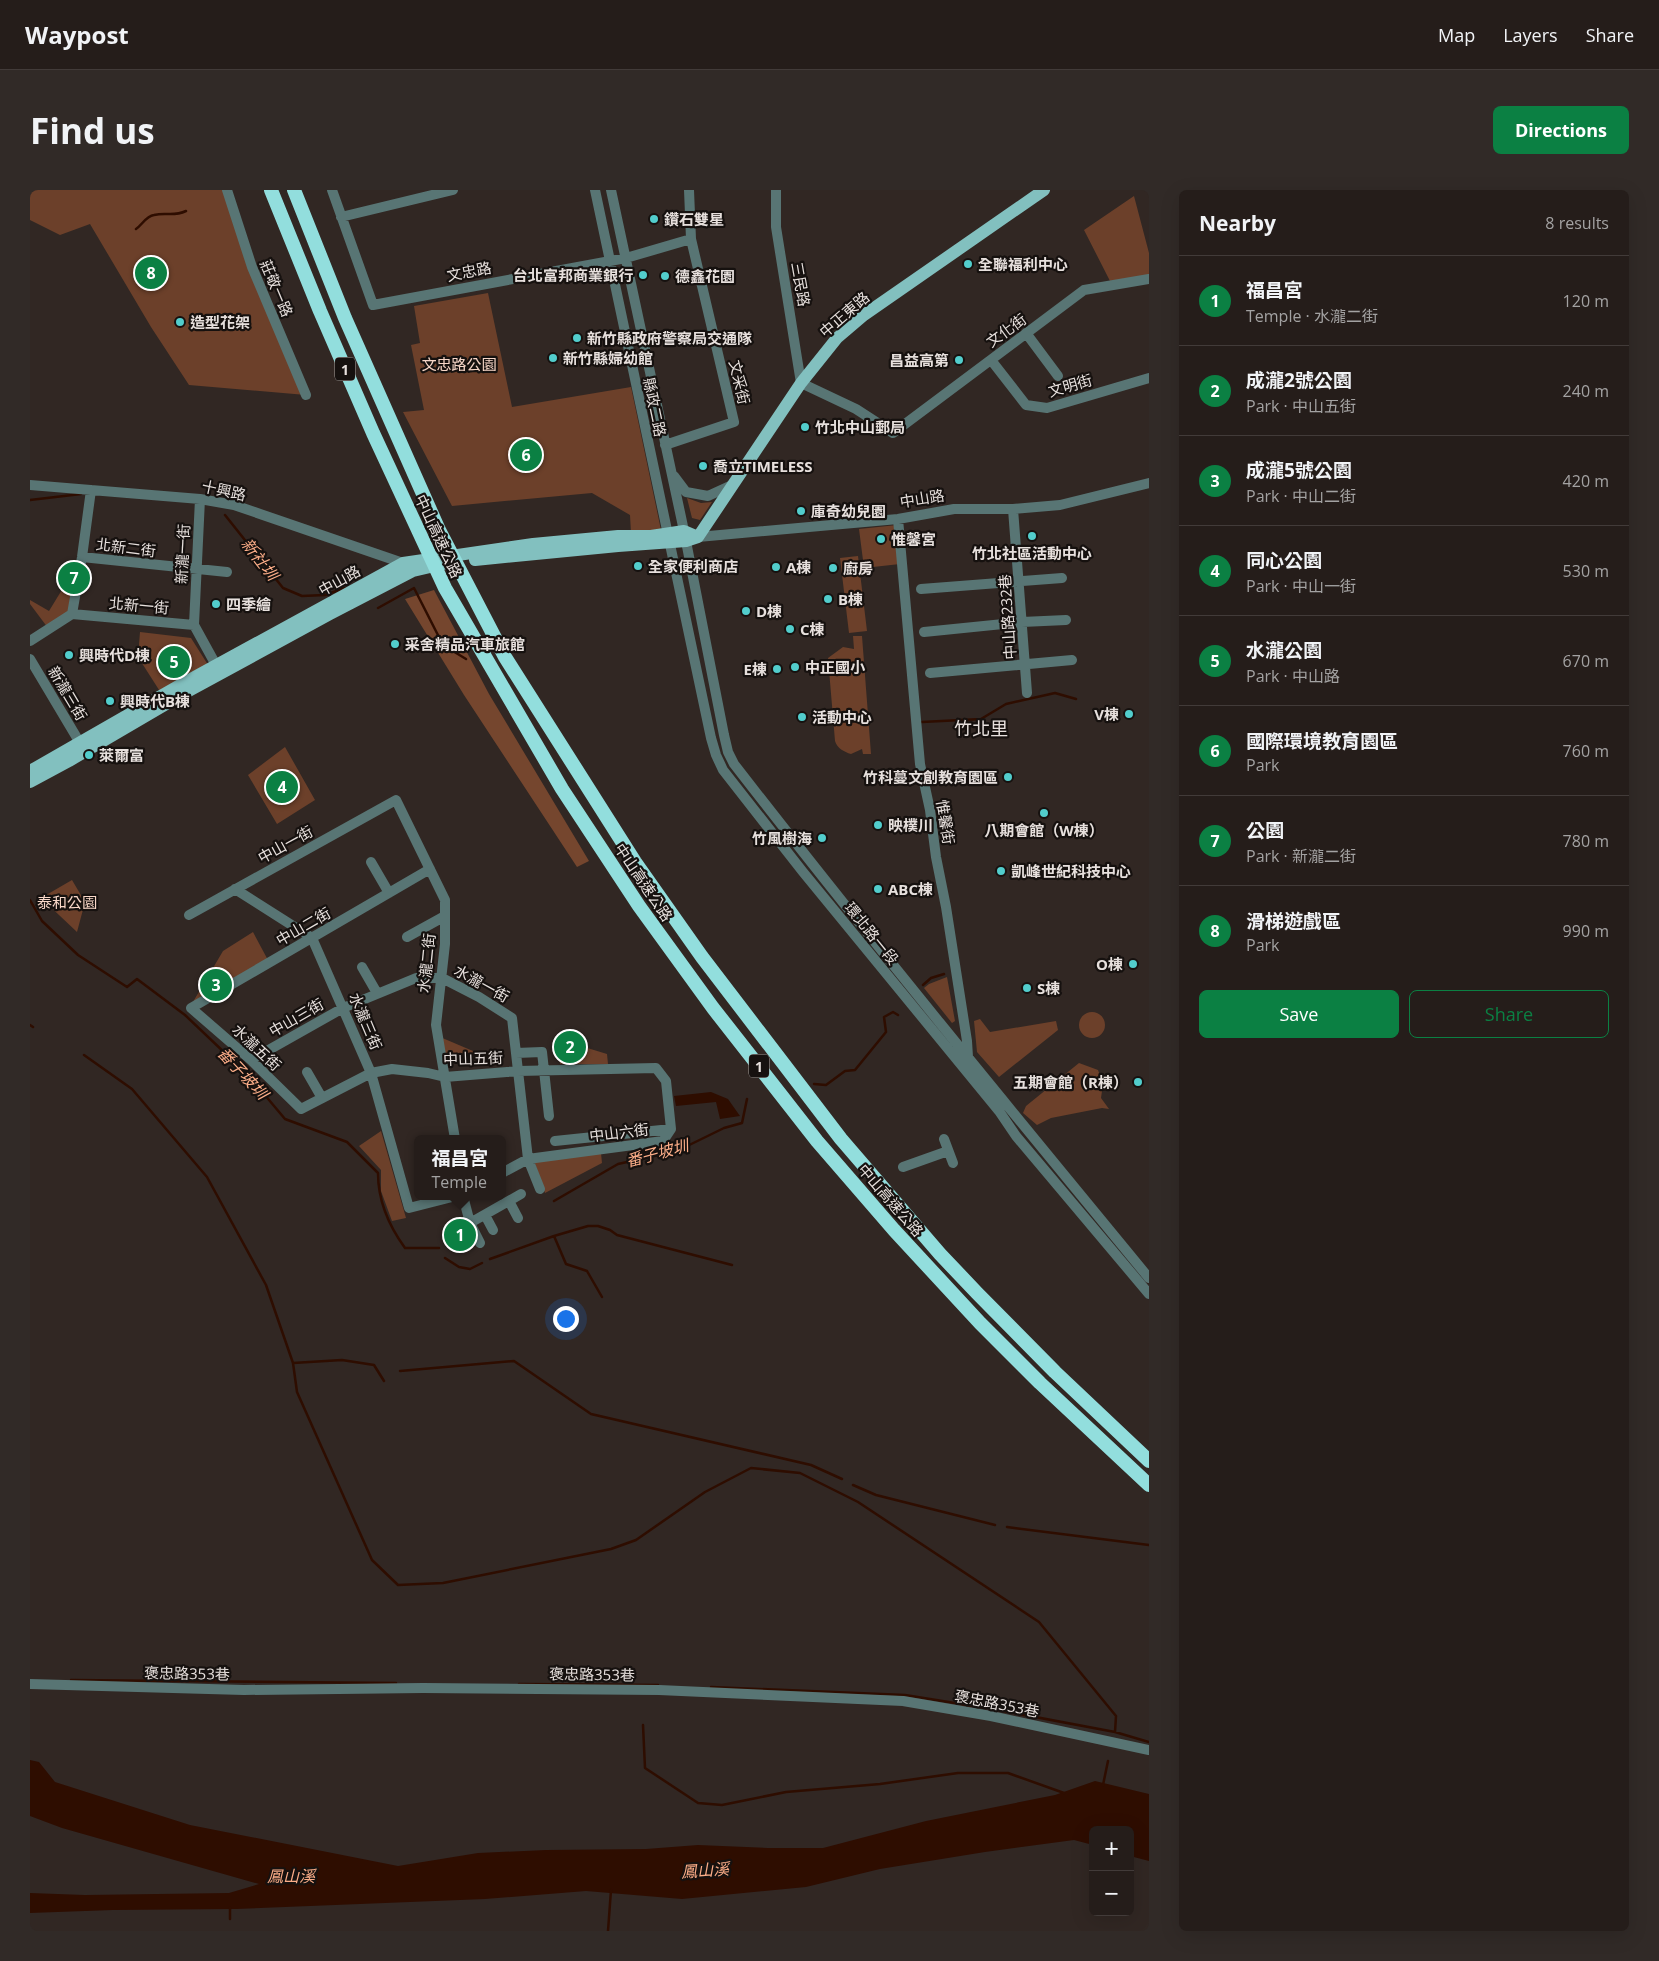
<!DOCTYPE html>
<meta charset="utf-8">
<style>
:root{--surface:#251d1a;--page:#312a27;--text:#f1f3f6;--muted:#a3a2a2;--line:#423b39;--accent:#0b8043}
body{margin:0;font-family:"Open Sans","Noto Sans TC",sans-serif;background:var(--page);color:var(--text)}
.controls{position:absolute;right:15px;bottom:15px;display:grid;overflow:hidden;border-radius:8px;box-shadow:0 5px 20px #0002}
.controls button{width:45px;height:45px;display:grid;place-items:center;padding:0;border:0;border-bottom:1px solid var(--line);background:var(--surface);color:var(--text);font:25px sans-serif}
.you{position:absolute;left:535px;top:1128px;width:18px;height:18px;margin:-12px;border:4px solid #fff;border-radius:50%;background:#1a73e8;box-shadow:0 0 0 8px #1a73e833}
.badge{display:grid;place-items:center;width:32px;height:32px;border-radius:50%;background:var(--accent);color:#fff;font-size:16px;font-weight:700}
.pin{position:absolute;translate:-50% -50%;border:2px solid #fff;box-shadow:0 1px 5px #0006}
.popup{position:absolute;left:384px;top:945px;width:92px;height:65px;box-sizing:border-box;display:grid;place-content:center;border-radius:8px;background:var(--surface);filter:drop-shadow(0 1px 4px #0005);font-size:16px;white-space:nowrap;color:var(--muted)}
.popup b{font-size:19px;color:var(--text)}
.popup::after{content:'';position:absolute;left:50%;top:100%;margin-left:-10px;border:10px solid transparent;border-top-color:var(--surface)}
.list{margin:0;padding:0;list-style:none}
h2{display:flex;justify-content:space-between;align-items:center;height:65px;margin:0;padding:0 20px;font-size:21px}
h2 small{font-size:16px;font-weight:400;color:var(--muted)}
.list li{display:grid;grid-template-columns:32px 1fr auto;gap:15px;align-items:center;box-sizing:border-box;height:90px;padding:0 20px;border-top:1px solid var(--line)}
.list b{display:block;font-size:19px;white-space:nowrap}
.list p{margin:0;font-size:16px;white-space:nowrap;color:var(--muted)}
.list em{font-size:16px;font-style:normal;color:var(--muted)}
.actions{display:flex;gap:10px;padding:15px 20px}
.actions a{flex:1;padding:11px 0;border:1px solid var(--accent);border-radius:8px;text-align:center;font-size:18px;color:var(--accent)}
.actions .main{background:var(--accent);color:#fff}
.map{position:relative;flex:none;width:1119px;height:1741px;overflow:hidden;border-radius:8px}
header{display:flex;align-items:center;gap:30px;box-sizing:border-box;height:70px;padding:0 25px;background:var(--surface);border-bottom:1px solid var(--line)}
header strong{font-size:24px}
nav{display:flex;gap:28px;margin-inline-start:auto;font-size:18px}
.intro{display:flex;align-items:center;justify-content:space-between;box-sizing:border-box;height:120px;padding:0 30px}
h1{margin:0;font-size:35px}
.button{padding:12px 22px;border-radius:8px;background:var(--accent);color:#fff;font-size:18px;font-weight:700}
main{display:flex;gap:30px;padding:0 30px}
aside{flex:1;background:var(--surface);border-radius:8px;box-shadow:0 5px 20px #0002}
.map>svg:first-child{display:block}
.green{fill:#6c402a}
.forest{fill:#75462e}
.water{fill:#2e0d00}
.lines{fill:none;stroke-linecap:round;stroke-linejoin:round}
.stream{stroke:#2e0d00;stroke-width:2.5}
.minor{stroke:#587574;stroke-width:10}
.major{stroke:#82c0bf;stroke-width:12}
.highway{stroke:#92dedd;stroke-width:14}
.poi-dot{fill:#52cdcc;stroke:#16110f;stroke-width:2}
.labels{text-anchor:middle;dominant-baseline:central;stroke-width:4.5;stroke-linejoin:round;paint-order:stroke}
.shield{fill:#16110f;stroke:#a8a29f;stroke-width:1}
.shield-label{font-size:14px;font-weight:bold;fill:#e7e0dd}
.poi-label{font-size:15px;font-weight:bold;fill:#e7e0dd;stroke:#16110f;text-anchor:start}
.street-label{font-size:15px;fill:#e7e0dd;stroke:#16110f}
.park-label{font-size:15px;fill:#f8d7c8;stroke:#16110f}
.water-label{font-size:16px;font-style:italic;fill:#fbad88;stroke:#16110f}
.quarter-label{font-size:18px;fill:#e7e0dd;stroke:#16110f}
</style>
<header>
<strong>Waypost</strong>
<nav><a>Map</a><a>Layers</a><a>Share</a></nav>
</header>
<div class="intro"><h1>Find us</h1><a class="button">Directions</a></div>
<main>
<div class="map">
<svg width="1119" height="1741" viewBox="0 0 1119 1741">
<rect width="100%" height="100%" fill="#312723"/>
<path class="green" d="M 0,0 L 197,0 L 276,205 L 159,195 L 121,137 L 60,34 L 30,45 L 0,30 Z
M 1104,6 L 1119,63 L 1119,85 L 1080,91 L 1054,40 Z
M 458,103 L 482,217 L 601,197 L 631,340 L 601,343 L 600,325 L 562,303 L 422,316 L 373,222 L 394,220 L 381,155 L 390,153 L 384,116 Z
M 657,308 L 671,313 L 682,312 L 670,330 L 662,328 Z
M 867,335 L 870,374 L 834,378 L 829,339 Z
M 828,366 L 837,441 L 819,443 L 810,368 Z
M 52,367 L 42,424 L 18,438 L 0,414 L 0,410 L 19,421 Z
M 110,442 L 161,448 L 180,478 L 131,503 L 108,467 Z
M 823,446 L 832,446 L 841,564 L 833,564 L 832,559 L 821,564 C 814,562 807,558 805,551 L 798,468 L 813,457 L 824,459 Z
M 255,557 L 285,610 L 247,634 L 218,585 Z
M 42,690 L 55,712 L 47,742 L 11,708 Z
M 223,742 L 239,772 L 160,817 L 193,761 Z
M 917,787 L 925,831 L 922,833 L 894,798 L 899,794 Z
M1049 835a13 13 0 1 1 26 0a13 13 0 1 1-26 0Z
M 950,829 L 960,842 L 1026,831 L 1028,840 L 969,887 L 947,862 L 944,831 Z
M 410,847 L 450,864 L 415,869 Z
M 528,849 L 577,864 L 578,874 L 530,874 Z
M 1049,873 L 1068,880 L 1073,894 L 1071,908 L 1079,919 L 1072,918 L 1021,928 L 1007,935 L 993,923 L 996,916 Z
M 351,941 L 376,1028 L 362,1031 L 351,1001 L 351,980 L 329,956 Z
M 571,963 L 572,973 L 515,1003 L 504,971 Z"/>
<path class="forest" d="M 404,400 L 459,504 L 559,671 L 547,677 L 434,505 L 375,409 Z"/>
<path class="water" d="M 681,902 L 698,909 L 710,926 L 690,929 L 686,912 L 646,916 L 644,906 Z
M 0,1570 L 9,1572 L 25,1592 L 160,1635 L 368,1676 L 448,1663 L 516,1660 L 616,1659 L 668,1655 L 738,1658 L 793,1658 L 896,1631 L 1025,1605 L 1065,1591 L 1119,1604 L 1119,1671 L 1100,1666 L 1100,1640 L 1063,1640 L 1063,1655 L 1044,1650 L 955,1662 L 850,1679 L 776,1697 L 652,1709 L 556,1701 L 455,1709 L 206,1719 L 83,1720 L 0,1723 L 0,1703 L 55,1705 L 199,1703 L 229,1694 L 32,1638 L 0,1626 Z"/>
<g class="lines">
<path class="stream" d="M 106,39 C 112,35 116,26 124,25 C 137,22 143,27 156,21
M 0,310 L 51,304
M 195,325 L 253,398 L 272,406 L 295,405 L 315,398
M 348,418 L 384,398 L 413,455 L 436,469
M 892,532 L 951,529 L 976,514 L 1025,503 L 1046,509
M 0,710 L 12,731 L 48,765 L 97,797 L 107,789 L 155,825 L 218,885 L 255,929 L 317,952 L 348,983 C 348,1010 359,1036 375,1058 L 409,1058
M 893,795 L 901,788 L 914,784
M 0,835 L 3,837
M 54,865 L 102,899 L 177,987 L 236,1095 L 263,1173 L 267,1202 L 342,1370 L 368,1395 L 413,1393 L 581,1359 L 606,1350 L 675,1302 L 721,1278 L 770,1283 L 828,1312 L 1009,1432 L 1086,1526 L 1085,1542
M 784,894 L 796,895 L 815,881 L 825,880 L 856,842 L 854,827 L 863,822 L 868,825
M 524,1011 L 588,974 L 647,961 L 694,938 L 712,933 L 717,909
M 524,1046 L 536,1074 L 557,1081 L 572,1107
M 415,1068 L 429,1077 L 440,1079 L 452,1073
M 460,1069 L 524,1046 L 558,1036 L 568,1036 L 580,1040 L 587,1045 L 702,1075
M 263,1173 L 312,1170 L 344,1175 L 354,1191
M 370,1181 L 484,1171 L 561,1224 L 781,1275 L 812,1289
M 823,1295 L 846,1305 L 965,1335
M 977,1337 L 1119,1355
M 41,1490 L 366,1493
M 489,1494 L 628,1495
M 681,1497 L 875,1505 L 956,1518
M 968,1520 L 1085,1542 L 1119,1552
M 613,1535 L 615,1578 L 668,1613 L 692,1615 L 756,1602 L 850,1594 L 928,1583 L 978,1583 L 1034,1603
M 1073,1595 L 1078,1571
M 200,1729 L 200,1718
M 578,1741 L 581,1700"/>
<path class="minor" d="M 197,0 L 222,77 L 276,205
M 302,0 L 343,115 L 596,68 L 661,49
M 565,0 L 681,548 L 686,565 L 693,580 L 773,682 L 969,921 L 986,946 L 1119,1104
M 581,0 L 654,341 L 694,545 L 698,562 L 704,574 C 839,748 979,918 1119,1088
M 746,0 L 746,37 L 771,193 L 826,219 L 863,243 L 1054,100 L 1119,89
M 311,27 L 423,0
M 996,143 L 1028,186
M 961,170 L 996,215 L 1017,218 L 1119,188
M 635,255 L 704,232 L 661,49 L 659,0
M 644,286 L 656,302 L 678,306 L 702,295
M 0,295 L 170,309 L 204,315 L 373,373 L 377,376
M 170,309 L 164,435 L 186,475
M 983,319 L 997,503
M 868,329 L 890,574 L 900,620 L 906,667 L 916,717 L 937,851 L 938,867
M 668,347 L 868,329 L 924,319 L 983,319 L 1030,315 L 1119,293
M 52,367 L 197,382
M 891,399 L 1032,388
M 42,424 L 52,367 L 61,300
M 894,442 L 992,432 L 1036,430
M 0,451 L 42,424 L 164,435
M 0,469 L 50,553
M 900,483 L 1042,470
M 341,672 L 359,703
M 400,679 L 161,818 L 221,870 L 271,919 L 341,883 L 362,879 L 398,883 L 415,887 L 488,881 L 626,878 L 636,891 L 641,939 L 633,951 L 498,969 L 472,983
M 205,699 L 282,748 L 341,883 L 379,1018 L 426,1006
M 159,725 L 366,610 L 415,710 L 415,754 L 406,835 L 425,949
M 377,747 L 415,726
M 332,777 L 347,803
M 486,863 L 512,862 L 519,926
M 221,870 L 313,818 L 386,788 L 412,788 L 449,807 L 482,828 L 498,969 L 510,999
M 277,882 L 292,908
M 914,949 L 923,973
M 525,951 L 641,939
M 873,977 L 918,961
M 433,1006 L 440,1033 L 450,1053
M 479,1011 L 488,1028
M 455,1025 L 463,1040
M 440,1033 L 491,1004
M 0,1494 L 214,1500 L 393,1498 L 629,1500 L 873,1511 L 961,1526 L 1119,1560"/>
<path class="major" d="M 668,347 L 771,193 L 807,148 L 834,125 L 1014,0
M 445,370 L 588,356 L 656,351 L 668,347
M 0,581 L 150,495 L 373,373 L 503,354 L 588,346 L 621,346 L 654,341 L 668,347
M 0,592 L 39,571 L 155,503 L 300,424 L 383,381 L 413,374"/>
<path class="highway" d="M 241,0 L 290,121 L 343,243 L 415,398 L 532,599 L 609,716 L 683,818 L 787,951 L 864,1040 L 950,1133 L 1010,1193 L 1119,1295
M 264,0 L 315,128 L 409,340 L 475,467 L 605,672 L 672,767 L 811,949 L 910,1064 L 947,1103 L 1025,1182 L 1119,1271"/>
</g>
<g class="poi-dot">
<circle cx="624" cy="29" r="5"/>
<circle cx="938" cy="74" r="5"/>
<circle cx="613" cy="85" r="5"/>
<circle cx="635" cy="86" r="5"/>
<circle cx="150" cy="132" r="5"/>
<circle cx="547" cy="148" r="5"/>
<circle cx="523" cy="168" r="5"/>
<circle cx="929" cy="170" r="5"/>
<circle cx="775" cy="237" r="5"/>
<circle cx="673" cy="276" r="5"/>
<circle cx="771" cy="321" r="5"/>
<circle cx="1002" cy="346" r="5"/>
<circle cx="851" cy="349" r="5"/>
<circle cx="608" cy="376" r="5"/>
<circle cx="746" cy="377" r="5"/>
<circle cx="803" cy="378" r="5"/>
<circle cx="798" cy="409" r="5"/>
<circle cx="186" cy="414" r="5"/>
<circle cx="716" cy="421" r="5"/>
<circle cx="760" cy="439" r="5"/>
<circle cx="365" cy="454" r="5"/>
<circle cx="39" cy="465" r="5"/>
<circle cx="765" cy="477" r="5"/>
<circle cx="747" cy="479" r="5"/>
<circle cx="80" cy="511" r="5"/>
<circle cx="1099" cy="524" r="5"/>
<circle cx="772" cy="527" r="5"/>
<circle cx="59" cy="565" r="5"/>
<circle cx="978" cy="587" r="5"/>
<circle cx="1014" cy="623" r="5"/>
<circle cx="848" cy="635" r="5"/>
<circle cx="792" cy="648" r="5"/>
<circle cx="971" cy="681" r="5"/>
<circle cx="848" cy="699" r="5"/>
<circle cx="1103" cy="774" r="5"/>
<circle cx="997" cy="798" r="5"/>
<circle cx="1108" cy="892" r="5"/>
</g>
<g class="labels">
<g class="shield">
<rect x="305" y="167.5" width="20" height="23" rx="4"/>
<rect x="719" y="864.5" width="20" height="23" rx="4"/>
</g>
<g class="shield-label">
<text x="315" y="179">1</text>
<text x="729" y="876">1</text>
</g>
<g class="poi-label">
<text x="634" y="29">鑽石雙星</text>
<text x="948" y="74">全聯福利中心</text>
<text x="603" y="85" text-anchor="end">台北富邦商業銀行</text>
<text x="645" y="86">德鑫花園</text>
<text x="160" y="132">造型花架</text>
<text x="557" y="148">新竹縣政府警察局交通隊</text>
<text x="533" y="168">新竹縣婦幼館</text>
<text x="919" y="170" text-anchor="end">昌益高第</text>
<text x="785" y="237">竹北中山郵局</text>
<text x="683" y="276">喬立TIMELESS</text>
<text x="781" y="321">庫奇幼兒園</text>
<text x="861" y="349">惟馨宮</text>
<text x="1002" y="363" text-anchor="middle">竹北社區活動中心</text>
<text x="618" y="376">全家便利商店</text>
<text x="756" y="377">A棟</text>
<text x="813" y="378">廚房</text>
<text x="808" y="409">B棟</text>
<text x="196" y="414">四季繪</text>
<text x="726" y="421">D棟</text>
<text x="770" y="439">C棟</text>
<text x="375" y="454">采舍精品汽車旅館</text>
<text x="49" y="465">興時代D棟</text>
<text x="775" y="477">中正國小</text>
<text x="737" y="479" text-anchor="end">E棟</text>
<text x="90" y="511">興時代B棟</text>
<text x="1089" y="524" text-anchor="end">V棟</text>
<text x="782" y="527">活動中心</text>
<text x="69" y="565">萊爾富</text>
<text x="968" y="587" text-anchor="end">竹科蔓文創教育園區</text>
<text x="858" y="635">映樸川</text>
<text x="1014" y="640" text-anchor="middle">八期會館（W棟）</text>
<text x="782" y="648" text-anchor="end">竹風樹海</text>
<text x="981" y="681">凱峰世紀科技中心</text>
<text x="858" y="699">ABC棟</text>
<text x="1093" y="774" text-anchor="end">O棟</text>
<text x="1007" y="798">S棟</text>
<text x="1098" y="892" text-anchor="end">五期會館（R棟）</text>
</g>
<g class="street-label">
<text transform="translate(439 81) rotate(-11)">文忠路</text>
<text transform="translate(771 94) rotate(80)">三民路</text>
<text transform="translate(247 98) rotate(67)">莊敬一路</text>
<text transform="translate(814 124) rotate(-41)">中正東路</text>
<text transform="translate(976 140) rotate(-36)">文化街</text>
<text transform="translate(710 192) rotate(77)">文采街</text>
<text transform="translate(1040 195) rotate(-16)">文明街</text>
<text transform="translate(625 217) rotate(78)">縣政二路</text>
<text transform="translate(194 300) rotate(12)">十興路</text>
<text transform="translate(892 308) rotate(-9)">中山路</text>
<text transform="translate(409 346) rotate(65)">中山高速公路</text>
<text transform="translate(96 357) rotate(7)">北新二街</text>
<text transform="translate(152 364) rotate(-87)">新瀧一街</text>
<text transform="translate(309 390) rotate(-29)">中山路</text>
<text transform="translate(109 415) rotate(5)">北新一街</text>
<text transform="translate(977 427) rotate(-94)">中山路232巷</text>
<text transform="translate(38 503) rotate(59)">新瀧三街</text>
<text transform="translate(916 632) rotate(81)">惟馨街</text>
<text transform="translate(255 654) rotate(-29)">中山一街</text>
<text transform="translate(614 692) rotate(56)">中山高速公路</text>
<text transform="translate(273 736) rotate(-30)">中山二街</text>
<text transform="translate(842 743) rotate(51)">環北路一段</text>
<text transform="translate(396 773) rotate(-84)">水瀧二街</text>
<text transform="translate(452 793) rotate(29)">水瀧一街</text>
<text transform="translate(266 827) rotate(-30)">中山三街</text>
<text transform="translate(336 831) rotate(67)">水瀧三街</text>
<text transform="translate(227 857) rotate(43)">水瀧五街</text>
<text transform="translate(443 868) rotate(-2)">中山五街</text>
<text transform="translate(589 942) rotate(-7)">中山六街</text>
<text transform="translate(861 1010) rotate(49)">中山高速公路</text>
<text transform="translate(157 1483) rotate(1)">褒忠路353巷</text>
<text transform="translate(562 1484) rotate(1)">褒忠路353巷</text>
<text transform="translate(967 1513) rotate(11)">褒忠路353巷</text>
</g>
<g class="park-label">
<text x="429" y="174">文忠路公園</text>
<text x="37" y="712">泰和公園</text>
</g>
<g class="water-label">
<text transform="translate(230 369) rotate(52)">新社圳</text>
<text transform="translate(213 883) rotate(47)">番子坡圳</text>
<text transform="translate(627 963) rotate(-15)">番子坡圳</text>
<text transform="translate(675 1680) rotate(-4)">鳳山溪</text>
<text x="261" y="1686">鳳山溪</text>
</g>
<g class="quarter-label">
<text x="951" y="538">竹北里</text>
</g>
</g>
</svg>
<div class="controls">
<button>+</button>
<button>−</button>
</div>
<div class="you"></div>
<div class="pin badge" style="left:430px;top:1045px">1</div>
<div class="popup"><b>福昌宮</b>Temple</div>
<div class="pin badge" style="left:540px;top:857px">2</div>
<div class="pin badge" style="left:186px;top:795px">3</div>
<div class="pin badge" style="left:252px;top:597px">4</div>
<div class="pin badge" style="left:144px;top:472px">5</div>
<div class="pin badge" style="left:496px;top:265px">6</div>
<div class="pin badge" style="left:44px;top:388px">7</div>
<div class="pin badge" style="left:121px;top:83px">8</div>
</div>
<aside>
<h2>Nearby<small>8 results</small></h2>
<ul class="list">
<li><span class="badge">1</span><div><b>福昌宮</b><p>Temple · 水瀧二街</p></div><em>120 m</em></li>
<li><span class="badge">2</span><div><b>成瀧2號公園</b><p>Park · 中山五街</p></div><em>240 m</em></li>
<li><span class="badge">3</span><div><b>成瀧5號公園</b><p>Park · 中山二街</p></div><em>420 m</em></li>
<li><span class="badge">4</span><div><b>同心公園</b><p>Park · 中山一街</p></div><em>530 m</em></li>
<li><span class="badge">5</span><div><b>水瀧公園</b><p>Park · 中山路</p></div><em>670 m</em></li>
<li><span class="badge">6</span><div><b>國際環境教育園區</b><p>Park</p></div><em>760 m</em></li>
<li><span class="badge">7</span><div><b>公園</b><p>Park · 新瀧二街</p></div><em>780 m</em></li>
<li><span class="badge">8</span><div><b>滑梯遊戲區</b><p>Park</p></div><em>990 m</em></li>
</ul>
<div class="actions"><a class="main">Save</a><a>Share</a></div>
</aside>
</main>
